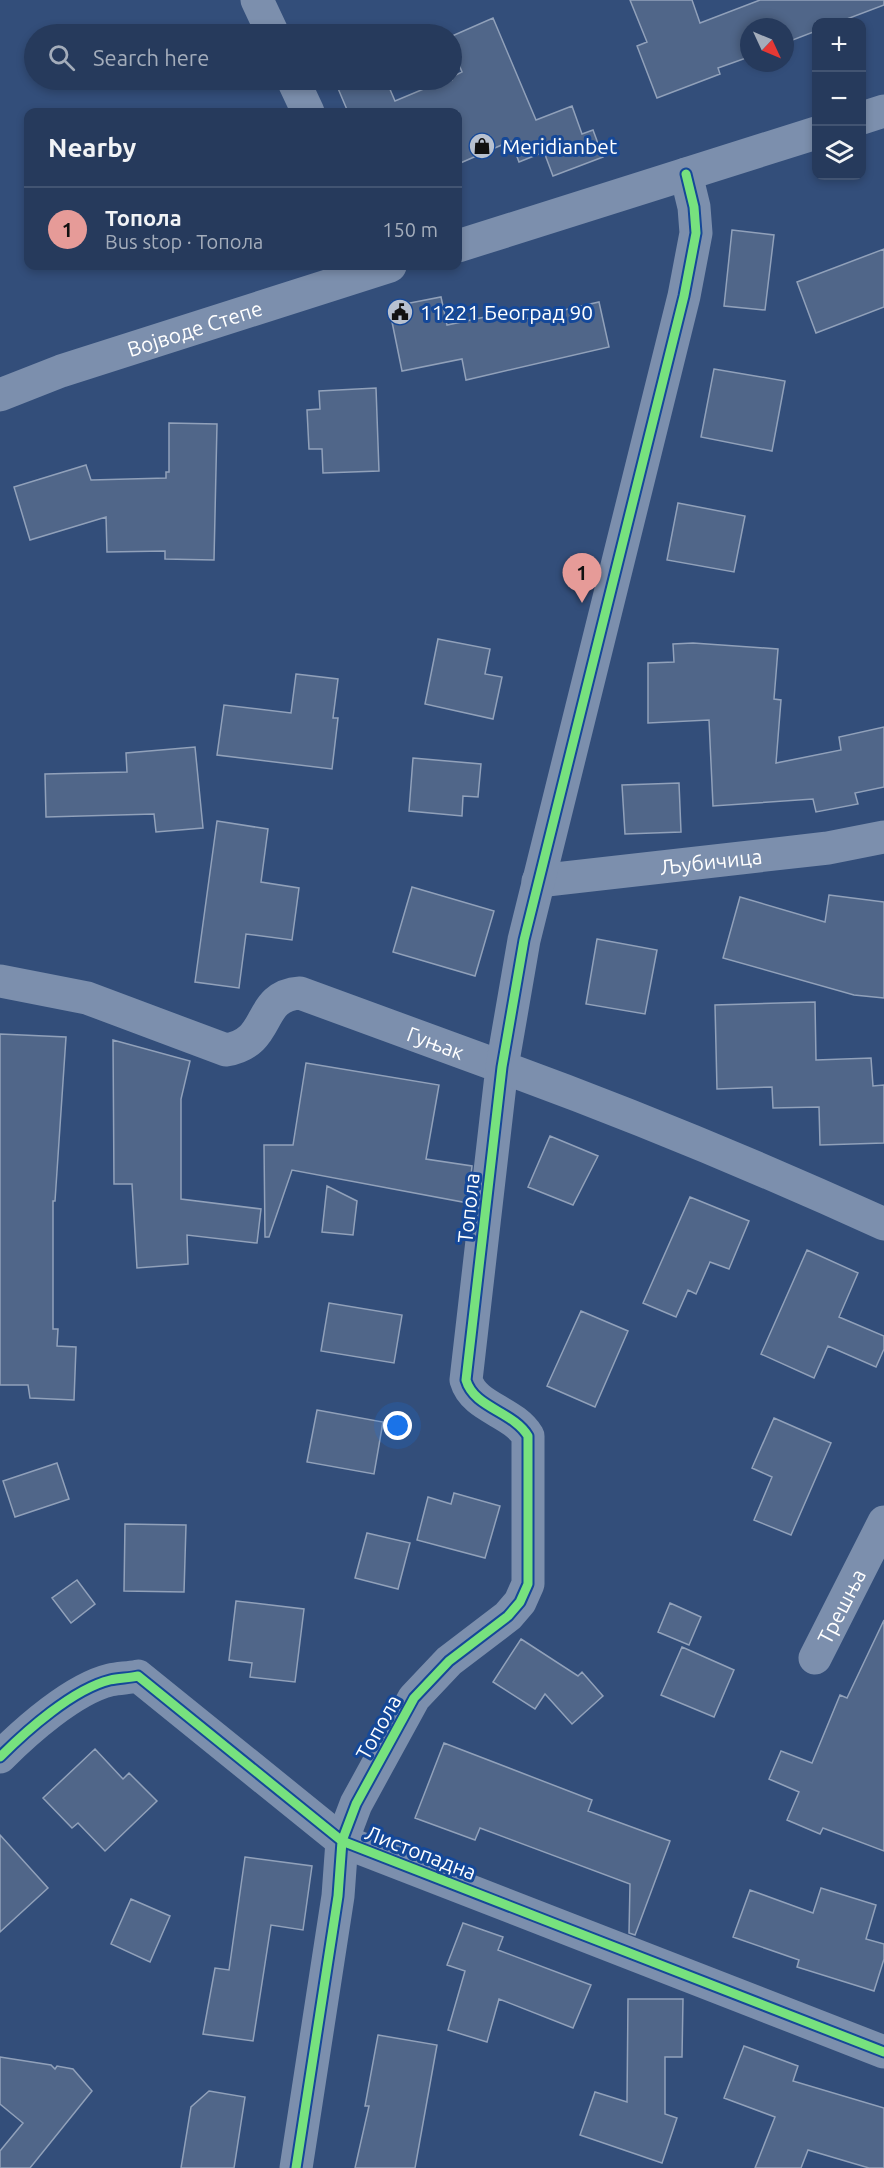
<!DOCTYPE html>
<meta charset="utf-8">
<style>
:root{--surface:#263a5c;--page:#324565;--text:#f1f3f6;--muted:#a4adbb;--line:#425472;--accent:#e69b98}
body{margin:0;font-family:Ubuntu,sans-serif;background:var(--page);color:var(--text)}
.controls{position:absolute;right:18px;top:18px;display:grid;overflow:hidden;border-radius:12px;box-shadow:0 3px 9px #0003}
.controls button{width:54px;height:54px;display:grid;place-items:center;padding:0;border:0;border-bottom:2px solid var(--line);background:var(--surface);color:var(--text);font:30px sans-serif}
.compass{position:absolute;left:740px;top:18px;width:54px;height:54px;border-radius:50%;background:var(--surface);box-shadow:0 3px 9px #0003;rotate:134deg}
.you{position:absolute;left:398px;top:1426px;width:21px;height:21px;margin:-15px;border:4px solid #fff;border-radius:50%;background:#1a73e8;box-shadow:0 0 0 9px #1a73e833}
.badge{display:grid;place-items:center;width:39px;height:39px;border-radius:50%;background:var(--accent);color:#111;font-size:20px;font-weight:700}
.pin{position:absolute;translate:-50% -50px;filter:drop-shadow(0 2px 3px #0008)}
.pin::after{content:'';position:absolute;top:32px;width:21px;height:18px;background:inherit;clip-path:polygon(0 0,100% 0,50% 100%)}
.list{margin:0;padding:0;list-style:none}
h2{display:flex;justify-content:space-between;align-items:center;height:78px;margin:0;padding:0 24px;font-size:26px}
h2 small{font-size:20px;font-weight:400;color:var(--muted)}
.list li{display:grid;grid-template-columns:39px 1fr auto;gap:18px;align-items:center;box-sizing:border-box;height:84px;padding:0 24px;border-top:2px solid var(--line)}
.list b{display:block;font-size:22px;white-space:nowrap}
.list p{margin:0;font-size:20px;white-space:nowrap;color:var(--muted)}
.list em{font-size:20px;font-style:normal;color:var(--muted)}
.icon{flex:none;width:33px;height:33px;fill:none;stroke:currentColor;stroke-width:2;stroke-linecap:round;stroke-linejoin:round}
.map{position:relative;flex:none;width:884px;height:2168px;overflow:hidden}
.search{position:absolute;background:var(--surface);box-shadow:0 3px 9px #0003;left:24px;top:24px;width:438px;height:66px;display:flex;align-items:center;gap:15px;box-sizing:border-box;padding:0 21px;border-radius:33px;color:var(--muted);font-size:22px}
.panel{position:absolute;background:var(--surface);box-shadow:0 3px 9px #0003;left:24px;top:108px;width:438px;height:162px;border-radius:12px}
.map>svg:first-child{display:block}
.building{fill:#506689;stroke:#91a1ba;stroke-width:1.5}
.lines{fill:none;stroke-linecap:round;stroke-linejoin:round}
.minor{stroke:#7c8fad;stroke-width:33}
.tertiary{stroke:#7c8fad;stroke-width:33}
.cycleway-casing{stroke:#154898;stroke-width:13}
.cycleway{stroke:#77e17e;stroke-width:9}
.labels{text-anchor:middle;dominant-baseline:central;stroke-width:6;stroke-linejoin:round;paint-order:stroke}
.poi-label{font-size:21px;fill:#fff;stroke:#154898;text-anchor:start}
.street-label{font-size:21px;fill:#fff;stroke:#154898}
</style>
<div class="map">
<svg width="884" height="2168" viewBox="0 0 884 2168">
<rect width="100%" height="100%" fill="#334e7a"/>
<path class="building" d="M 630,0 L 692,0 L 700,23 L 760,0 L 884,0 L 884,5 L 839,22 L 816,22 L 816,31 L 785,43 L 785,27 L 749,27 L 749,57 L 718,68 L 720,74 L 657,98 L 637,46 L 647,42 Z
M 493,18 L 536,120 L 572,106 L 582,134 L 593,130 L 603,157 L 553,176 L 544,152 L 519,162 L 511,141 L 458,164 L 458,112 L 348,112 L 337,86 L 352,80 L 386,80 L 395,101 L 445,80 L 452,80 L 452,77 L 462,72 L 452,48 L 452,36 Z
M 732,230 L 774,235 L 765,310 L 724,306 Z
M 884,249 L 884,307 L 816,333 L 797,282 Z
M 441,297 L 447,325 L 523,309 L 525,319 L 599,302 L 609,347 L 466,380 L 462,359 L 402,371 L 389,307 Z
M 714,369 L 785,381 L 772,451 L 701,437 Z
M 376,388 L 379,471 L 323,473 L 322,449 L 309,449 L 307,410 L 320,409 L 319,391 Z
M 169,423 L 217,424 L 214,560 L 165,559 L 165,551 L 107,552 L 106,517 L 30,540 L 14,487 L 86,465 L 91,480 L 166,478 L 166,472 L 169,472 Z
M 678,503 L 745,516 L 734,572 L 667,560 Z
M 438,639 L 490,649 L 485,674 L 502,677 L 493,719 L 425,704 Z
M 693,643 L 778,649 L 774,699 L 781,700 L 776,763 L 841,750 L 839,737 L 884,727 L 884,787 L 855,793 L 858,804 L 816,812 L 813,799 L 713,806 L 709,720 L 648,723 L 648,663 L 674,662 L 673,644 Z
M 296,674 L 338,679 L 333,718 L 338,718 L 332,769 L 217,755 L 224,705 L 291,713 Z
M 195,747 L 203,828 L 156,832 L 154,814 L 46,817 L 45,774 L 127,772 L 126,753 Z
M 413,758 L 481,764 L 478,797 L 463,796 L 462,816 L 409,811 Z
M 679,783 L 681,832 L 625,834 L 622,785 Z
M 217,821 L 268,829 L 261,882 L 299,888 L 292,940 L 246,934 L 239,988 L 195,982 Z
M 412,887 L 494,911 L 475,976 L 393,952 Z
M 829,895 L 884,902 L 884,998 L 854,995 L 723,958 L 740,897 L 825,922 Z
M 597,939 L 657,950 L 645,1014 L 586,1004 Z
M 815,1002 L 816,1060 L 871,1058 L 873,1086 L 884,1085 L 884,1143 L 820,1145 L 819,1107 L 773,1108 L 772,1087 L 717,1089 L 715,1005 Z
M 0,1034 L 66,1037 L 55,1201 L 53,1201 L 53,1329 L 58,1329 L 57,1346 L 76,1347 L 74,1400 L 30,1398 L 28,1385 L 0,1385 Z
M 113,1040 L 190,1061 L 181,1099 L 181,1199 L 261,1209 L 257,1243 L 187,1235 L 188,1264 L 137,1268 L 132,1184 L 114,1184 Z
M 306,1063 L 439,1085 L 426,1159 L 472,1166 L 468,1203 L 292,1170 L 269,1237 L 265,1237 L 264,1145 L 293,1145 Z
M 550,1136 L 598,1156 L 573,1205 L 528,1187 Z
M 327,1186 L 357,1201 L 353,1235 L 322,1232 Z
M 690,1197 L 749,1221 L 729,1269 L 710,1262 L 696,1294 L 688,1290 L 676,1317 L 643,1303 Z
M 807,1250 L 858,1273 L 839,1317 L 884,1336 L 884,1349 L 876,1367 L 828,1346 L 814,1378 L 761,1354 Z
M 329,1303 L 402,1315 L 394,1363 L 321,1351 Z
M 581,1311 L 628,1331 L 595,1407 L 547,1386 Z
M 317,1410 L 383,1422 L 374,1474 L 307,1462 Z
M 774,1418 L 831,1443 L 791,1535 L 754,1520 L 772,1477 L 752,1468 Z
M 57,1463 L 69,1499 L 15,1517 L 3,1481 Z
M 454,1493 L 500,1506 L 485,1558 L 417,1540 L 428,1497 L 451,1504 Z
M 125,1524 L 186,1525 L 184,1592 L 124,1591 Z
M 367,1533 L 410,1543 L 398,1589 L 355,1578 Z
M 77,1580 L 95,1604 L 71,1623 L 52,1598 Z
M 236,1601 L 304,1609 L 295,1682 L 250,1677 L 252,1663 L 229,1660 Z
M 670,1603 L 701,1617 L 689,1645 L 658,1632 Z
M 884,1620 L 884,1851 L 823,1828 L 820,1834 L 787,1820 L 799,1792 L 769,1779 L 781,1751 L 812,1763 L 840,1695 L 847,1698 Z
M 521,1639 L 578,1676 L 582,1672 L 603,1696 L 572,1724 L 545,1694 L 535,1709 L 493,1682 Z
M 682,1647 L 734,1670 L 714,1717 L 661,1695 Z
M 444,1743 L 592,1800 L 588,1811 L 670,1841 L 635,1935 L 629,1933 L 630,1884 L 480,1828 L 475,1840 L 415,1818 Z
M 95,1749 L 123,1779 L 129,1773 L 157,1801 L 105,1851 L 78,1823 L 72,1828 L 43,1798 Z
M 0,1835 L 48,1888 L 0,1932 Z
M 245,1857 L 312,1866 L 303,1930 L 271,1925 L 253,2041 L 203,2034 L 215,1968 L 229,1970 Z
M 821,1888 L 876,1905 L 866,1939 L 884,1944 L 884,1959 L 874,1991 L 797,1967 L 799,1960 L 733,1937 L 750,1890 L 813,1913 Z
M 131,1899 L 170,1916 L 150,1962 L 111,1944 Z
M 463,1923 L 503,1937 L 498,1950 L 591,1985 L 573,2028 L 499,1999 L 487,2042 L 448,2030 L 465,1971 L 447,1965 Z
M 628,1999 L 683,1999 L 682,2057 L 665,2057 L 665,2114 L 677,2118 L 662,2163 L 580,2135 L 595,2092 L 627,2102 Z
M 378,2035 L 437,2045 L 415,2168 L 355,2168 L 369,2106 L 365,2106 Z
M 744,2046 L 798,2066 L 793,2081 L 884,2108 L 884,2168 L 869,2168 L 808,2150 L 801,2168 L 755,2168 L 775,2117 L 724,2098 Z
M 0,2057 L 51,2065 L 55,2069 L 57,2066 L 73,2069 L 92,2091 L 30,2168 L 0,2168 L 0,2151 L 23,2123 L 0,2104 Z
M 209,2091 L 245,2097 L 234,2168 L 181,2168 L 191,2107 Z"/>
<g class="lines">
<g class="minor">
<path d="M 257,0 L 273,34"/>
<path d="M 293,80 L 308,112"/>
<path id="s1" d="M 538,881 L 828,848 L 884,837"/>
<path id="s2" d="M 0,981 L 87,998 L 226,1050 C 274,1042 255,996 300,993 L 502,1067 L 466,1380 C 474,1408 513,1411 528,1436 L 528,1584 L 520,1602 L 508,1616 L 449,1661 L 414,1698 L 356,1804 L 342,1841 L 338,1896 L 296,2168"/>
<path id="s3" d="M 815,1658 L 884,1522"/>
<path d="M 0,1757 C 26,1731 73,1689 110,1680 C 119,1678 129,1678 138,1676 L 342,1841 L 884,2052"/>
</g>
<g class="tertiary">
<path d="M 862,118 L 884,111"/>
<path d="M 686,174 L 694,207 L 696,233 L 684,296 L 524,940 L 502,1067 C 631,1114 759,1167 884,1224"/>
<path d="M 458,246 L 816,133"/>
<path id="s4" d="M 0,395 L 61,371 L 390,266"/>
</g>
<g class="cycleway-casing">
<path id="cycleway" d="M 0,1757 C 26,1731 73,1689 110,1680 C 119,1678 129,1678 138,1676 L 342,1841 L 884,2052
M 296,2168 L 338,1896 L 342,1841 L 356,1804 L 414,1698 L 449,1661 L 508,1616 L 520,1602 L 528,1584 L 528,1436 C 513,1411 474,1408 466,1380 L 502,1067 L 524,940 L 684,296 L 696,233 L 694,207 L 686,174"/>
</g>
<use href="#cycleway" class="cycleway"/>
</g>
<defs>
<g id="shop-disc" transform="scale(1.35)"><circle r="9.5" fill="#b8c1d0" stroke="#154898"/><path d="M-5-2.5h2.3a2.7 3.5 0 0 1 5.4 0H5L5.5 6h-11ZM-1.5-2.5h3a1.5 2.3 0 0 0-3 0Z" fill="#111"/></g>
<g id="civic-disc" transform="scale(1.35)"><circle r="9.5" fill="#b8c1d0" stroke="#154898"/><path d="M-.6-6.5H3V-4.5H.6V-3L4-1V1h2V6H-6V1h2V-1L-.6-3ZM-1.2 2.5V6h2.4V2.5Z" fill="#111"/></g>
</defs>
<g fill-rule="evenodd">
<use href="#shop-disc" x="482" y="146"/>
<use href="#civic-disc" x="400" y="312"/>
</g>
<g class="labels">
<g class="poi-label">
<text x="502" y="146">Meridianbet</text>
<text x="420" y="312">11221 Београд 90</text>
</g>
<g class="street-label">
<text stroke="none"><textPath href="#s4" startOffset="206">Војводе Степе</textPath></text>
<text stroke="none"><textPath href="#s1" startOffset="174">Љубичица</textPath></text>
<text stroke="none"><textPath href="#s2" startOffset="480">Гуњак</textPath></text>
<text transform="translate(468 1208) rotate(-84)">Топола</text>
<text stroke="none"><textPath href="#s3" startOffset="58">Трешња</textPath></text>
<text transform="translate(378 1727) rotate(-61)">Топола</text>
<text transform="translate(421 1852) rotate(21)">Листопадна</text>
</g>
</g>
</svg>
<div class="controls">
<button>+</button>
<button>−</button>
<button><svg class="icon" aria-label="layers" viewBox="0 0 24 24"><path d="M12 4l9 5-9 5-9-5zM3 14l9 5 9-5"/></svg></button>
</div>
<svg class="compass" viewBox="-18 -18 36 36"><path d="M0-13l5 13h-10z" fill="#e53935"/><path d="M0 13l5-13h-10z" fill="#a4adbb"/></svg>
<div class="you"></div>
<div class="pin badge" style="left:582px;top:603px">1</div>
<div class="search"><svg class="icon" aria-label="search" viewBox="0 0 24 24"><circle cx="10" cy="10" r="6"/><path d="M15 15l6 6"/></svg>Search here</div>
<section class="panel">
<h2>Nearby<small></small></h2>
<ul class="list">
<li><span class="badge">1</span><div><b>Топола</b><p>Bus stop · Топола</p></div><em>150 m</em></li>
</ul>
</section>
</div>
